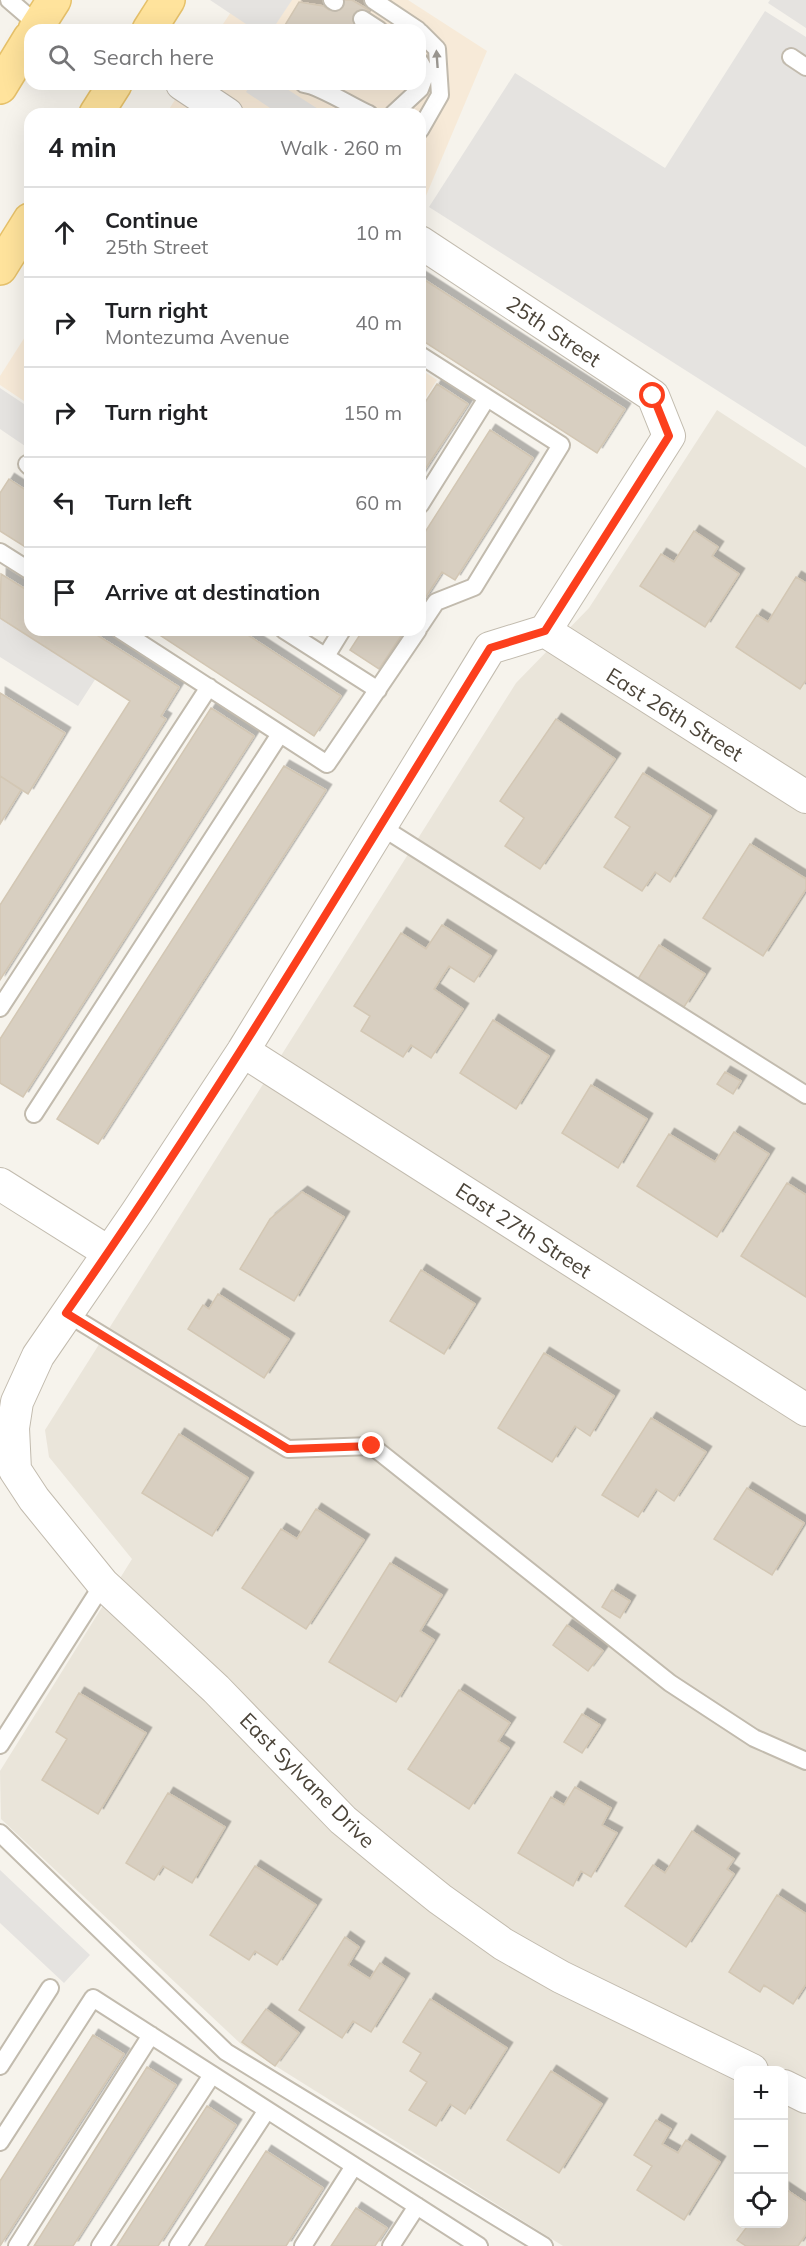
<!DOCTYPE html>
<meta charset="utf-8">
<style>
:root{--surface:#fff;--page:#f6f6f6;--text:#202124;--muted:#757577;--line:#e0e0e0}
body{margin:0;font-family:Mulish,sans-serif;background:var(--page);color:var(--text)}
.controls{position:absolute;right:18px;bottom:18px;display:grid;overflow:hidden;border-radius:12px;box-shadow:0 6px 24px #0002}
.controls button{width:54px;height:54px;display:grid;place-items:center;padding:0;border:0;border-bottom:2px solid var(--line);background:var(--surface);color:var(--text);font:30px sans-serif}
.stop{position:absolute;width:18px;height:18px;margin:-14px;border:4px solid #fc3f1d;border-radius:50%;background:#fff}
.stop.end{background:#fc3f1d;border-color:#fff;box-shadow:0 2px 6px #0008}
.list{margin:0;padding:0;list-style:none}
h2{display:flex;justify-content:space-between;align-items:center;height:78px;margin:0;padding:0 24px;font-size:26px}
h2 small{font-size:20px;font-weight:400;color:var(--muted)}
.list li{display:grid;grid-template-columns:39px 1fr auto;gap:18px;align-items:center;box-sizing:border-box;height:90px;padding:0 24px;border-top:2px solid var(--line)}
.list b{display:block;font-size:22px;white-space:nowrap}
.list p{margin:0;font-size:20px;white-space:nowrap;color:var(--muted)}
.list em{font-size:20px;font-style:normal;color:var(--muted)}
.icon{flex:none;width:33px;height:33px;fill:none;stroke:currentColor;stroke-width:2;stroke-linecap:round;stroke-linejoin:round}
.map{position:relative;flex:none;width:806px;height:2246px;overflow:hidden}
.search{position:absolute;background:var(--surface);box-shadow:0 6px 24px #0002;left:24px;top:24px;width:402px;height:66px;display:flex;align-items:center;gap:15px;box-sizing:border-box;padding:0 21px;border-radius:18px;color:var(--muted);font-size:22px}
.panel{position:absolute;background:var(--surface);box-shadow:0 6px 24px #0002;left:24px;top:108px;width:402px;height:528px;border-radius:18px}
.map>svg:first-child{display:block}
.residential{fill:#eae5da;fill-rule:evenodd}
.commercial{fill:#f7ead8}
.parking{fill:#e5e3e0}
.building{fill:#d8cfc1;stroke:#d3c7b4;stroke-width:1.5;filter:url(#shadow)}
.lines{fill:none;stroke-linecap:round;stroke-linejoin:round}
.service-casing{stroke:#c2bbae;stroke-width:20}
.minor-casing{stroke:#c2bbae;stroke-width:34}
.primary-casing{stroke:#e6c16a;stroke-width:36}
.service{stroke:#fff;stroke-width:16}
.minor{stroke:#fff;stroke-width:32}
.primary{stroke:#ffe39c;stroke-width:33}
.oneway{fill:#9c9892}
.route{stroke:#fc3f1d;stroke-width:8}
.labels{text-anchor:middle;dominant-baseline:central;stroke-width:5;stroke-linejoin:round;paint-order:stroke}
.street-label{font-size:21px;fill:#4b4439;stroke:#fff}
</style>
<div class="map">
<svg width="806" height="2246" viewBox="0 0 806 2246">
<defs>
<filter id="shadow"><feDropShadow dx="5.5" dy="-5.5" stdDeviation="0" flood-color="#0004"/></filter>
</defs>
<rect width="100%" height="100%" fill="#f6f3ec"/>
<path class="residential" d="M 717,410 L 806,468 L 806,2246 L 563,2246 L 242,2045 L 1,1819 L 0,1771 L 132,1559 L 49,1457 L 45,1430 L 516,683 L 589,608 ZM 738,2070 L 784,2070 L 784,2224 L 738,2224 Z"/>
<path class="commercial" d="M 239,0 L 408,0 L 487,51 L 420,210 L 420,114 L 166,114 L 185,84 L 420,84 L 420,30 L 219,30 Z
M 30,329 L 30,405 L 0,385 L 0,376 Z
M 420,369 L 437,380 L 420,407 Z"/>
<path class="parking" d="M 210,0 L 292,0 L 272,30 L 255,30 Z
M 770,0 L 806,0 L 806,28 L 768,3 Z
M 765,11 L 806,37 L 806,447 L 429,207 L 515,73 L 665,168 Z
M 251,84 L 279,84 L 326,114 L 279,114 L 246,92 Z
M 0,388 L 30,408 L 28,448 L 0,429 Z
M 0,618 L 96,678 L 78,706 L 0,657 Z
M 0,1870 L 90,1955 L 64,1983 L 0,1923 Z"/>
<path class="building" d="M 336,0 L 352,0 L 369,10 L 355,30 L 282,30 L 299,2 L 323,6 L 329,10 Z
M 420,277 L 625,409 L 597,453 L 420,339 Z
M 437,384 L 468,404 L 420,477 L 420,410 Z
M 490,430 L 533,458 L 455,580 L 442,572 L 420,606 L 420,540 Z
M 9,479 L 30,493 L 30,550 L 0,531 L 0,493 Z
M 694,531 L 718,547 L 712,556 L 739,574 L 705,627 L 640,586 L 661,554 L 674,562 Z
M 1,574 L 30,592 L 30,630 L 89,630 L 179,687 L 161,716 L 166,719 L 0,980 L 0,905 L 130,701 L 0,618 Z
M 796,577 L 806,583 L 806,680 L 800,689 L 736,647 L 757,615 L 768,622 Z
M 152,630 L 240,630 L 341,696 L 314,736 Z
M 363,630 L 405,630 L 379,669 L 350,650 Z
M 0,693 L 65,733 L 28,794 L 0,776 Z
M 211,708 L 254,736 L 23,1097 L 0,1083 L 0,1039 Z
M 556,719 L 615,759 L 540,869 L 505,846 L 524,818 L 500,801 Z
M 284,766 L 326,790 L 98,1144 L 57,1119 Z
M 643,773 L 711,816 L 670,882 L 655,872 L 642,891 L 604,867 L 630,827 L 615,817 Z
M 0,776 L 21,790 L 0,824 Z
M 750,844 L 806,879 L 806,889 L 763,956 L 703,918 Z
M 442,925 L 491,956 L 474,982 L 449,966 L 434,989 L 463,1009 L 431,1058 L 411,1045 L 403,1057 L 361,1031 L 370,1016 L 354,1006 L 401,933 L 426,949 Z
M 659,945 L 705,974 L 684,1007 L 638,979 Z
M 493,1020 L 549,1056 L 516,1109 L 460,1073 Z
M 725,1072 L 741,1081 L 733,1094 L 717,1084 Z
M 591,1085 L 647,1119 L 618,1168 L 562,1133 Z
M 734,1132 L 769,1154 L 717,1237 L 637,1186 L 669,1134 L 715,1162 Z
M 787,1183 L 806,1195 L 806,1297 L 741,1256 Z
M 302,1192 L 344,1217 L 294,1301 L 240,1269 L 270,1219 Z
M 421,1270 L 475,1304 L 444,1354 L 390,1321 Z
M 218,1294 L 289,1339 L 264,1378 L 188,1329 L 203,1305 L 209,1309 Z
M 544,1353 L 614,1396 L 590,1436 L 575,1426 L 552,1462 L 498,1428 Z
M 651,1418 L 706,1452 L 674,1501 L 656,1489 L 638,1517 L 602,1495 Z
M 179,1434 L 248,1478 L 212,1536 L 142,1493 Z
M 747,1488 L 804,1523 L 772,1575 L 714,1539 Z
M 316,1509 L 364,1540 L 306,1629 L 242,1588 L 281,1529 L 297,1539 Z
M 390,1563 L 442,1595 L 420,1631 L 434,1640 L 396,1702 L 329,1662 Z
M 612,1590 L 630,1601 L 620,1618 L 602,1607 Z
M 567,1625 L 603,1651 L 588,1671 L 553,1645 Z
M 459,1690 L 510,1723 L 498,1741 L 509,1748 L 469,1809 L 408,1769 Z
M 79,1693 L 146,1733 L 98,1814 L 42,1780 L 67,1739 L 56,1732 Z
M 582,1714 L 600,1725 L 582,1753 L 564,1742 Z
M 575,1787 L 611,1808 L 602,1825 L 617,1833 L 591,1877 L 581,1871 L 573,1886 L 518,1853 L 551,1797 L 564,1805 Z
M 168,1793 L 225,1827 L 192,1883 L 163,1866 L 154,1880 L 126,1863 Z
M 692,1831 L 734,1859 L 727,1869 L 734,1874 L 686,1947 L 625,1906 L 653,1865 L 665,1873 Z
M 255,1866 L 316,1905 L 277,1965 L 255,1951 L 249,1960 L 210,1935 Z
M 777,1895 L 806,1914 L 806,1984 L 793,2004 L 764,1985 L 760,1992 L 729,1972 Z
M 345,1937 L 359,1947 L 348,1965 L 370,1979 L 380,1963 L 404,1979 L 371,2032 L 353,2021 L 342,2038 L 299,2010 Z
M 430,1999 L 507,2048 L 465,2114 L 450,2104 L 436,2126 L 409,2110 L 427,2082 L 410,2071 L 421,2053 L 403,2042 Z
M 266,2009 L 299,2033 L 275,2066 L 242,2042 Z
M 93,2035 L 124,2054 L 0,2246 L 0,2181 Z
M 147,2067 L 176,2085 L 73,2246 L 34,2246 Z
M 551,2071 L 602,2104 L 559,2173 L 507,2140 Z
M 207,2106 L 236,2125 L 158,2246 L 117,2246 Z
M 656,2120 L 671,2129 L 662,2144 L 678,2153 L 686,2140 L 720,2162 L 684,2220 L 637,2190 L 652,2166 L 634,2155 Z
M 266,2151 L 323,2188 L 286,2246 L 205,2246 Z
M 784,2188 L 806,2203 L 806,2234 L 798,2246 L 746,2246 L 737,2240 L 749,2224 L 784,2224 Z
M 356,2208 L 387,2228 L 375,2246 L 331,2246 Z"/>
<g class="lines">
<g class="service-casing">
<path id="service" d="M 9,0 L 38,25
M 332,0 L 335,2
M 373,0 L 418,30
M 362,19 L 379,30
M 420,32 L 437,49 L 440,95 L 420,130
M 791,57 L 806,67
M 304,84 C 318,85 353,107 369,114
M 393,114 L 420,89 L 426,73 L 420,62
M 420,355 L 561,445 L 474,587 L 436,602 L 420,626
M 27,464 L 30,467
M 420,505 L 487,398
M 0,552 L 30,571
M 120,630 L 327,764 L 418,630
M 284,630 L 378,690
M 326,656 L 342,630
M 380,826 L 806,1095
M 0,1008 L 209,687
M 34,1114 L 280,734
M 66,1313 L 288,1449 L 372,1446 L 670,1683 L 754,1738 L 806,1761
M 0,1745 L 103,1584
M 0,1833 L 226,2052 L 544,2246
M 0,2066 L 50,1988
M 0,2142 L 93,1998 L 479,2246
M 17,2246 L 151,2035
M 100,2246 L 212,2075
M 178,2246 L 267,2110
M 303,2246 L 354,2166
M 391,2246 L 417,2206"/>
</g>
<g class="minor-casing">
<path id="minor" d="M 182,84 L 227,114
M 420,242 L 653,396 L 669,436 L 545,631
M 545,631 L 490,648 L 243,1051 L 137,1212 L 38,1356 L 17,1402 L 13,1428 L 15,1470 L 34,1499 L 103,1584 L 216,1689 L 343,1820 L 389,1858 L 440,1899 L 503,1944 L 561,1977 L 752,2070
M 545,631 L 806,797
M 243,1051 L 806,1410
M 0,1184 L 108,1252
M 784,2086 L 806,2097"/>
</g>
<g class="primary-casing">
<path id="primary" d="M 35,30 L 54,0
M 149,30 L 168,0
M 0,87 L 30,38
M 96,114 L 115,84
M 0,268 L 30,220"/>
</g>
<use href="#service" class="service"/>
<use href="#minor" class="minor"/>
<use href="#primary" class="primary"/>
</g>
<defs><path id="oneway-solid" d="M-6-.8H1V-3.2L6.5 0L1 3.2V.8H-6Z" transform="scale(1.5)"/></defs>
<use class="oneway" href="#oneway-solid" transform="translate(437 59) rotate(-94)"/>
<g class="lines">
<path class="route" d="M 372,1446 L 288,1449 L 66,1313 C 217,1098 351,872 490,648 L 545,631 L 669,436 L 653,396"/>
</g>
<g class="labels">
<g class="street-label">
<text transform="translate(554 331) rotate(34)">25th Street</text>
<text transform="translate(675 714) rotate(32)">East 26th Street</text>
<text transform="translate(524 1230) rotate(33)">East 27th Street</text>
<text transform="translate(308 1780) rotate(45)">East Sylvane Drive</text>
</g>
</g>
</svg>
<div class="controls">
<button>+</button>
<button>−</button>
<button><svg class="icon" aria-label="locate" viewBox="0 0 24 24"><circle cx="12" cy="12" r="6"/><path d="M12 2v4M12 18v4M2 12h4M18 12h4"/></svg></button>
</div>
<div class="stop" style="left:653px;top:396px"></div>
<div class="stop end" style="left:372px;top:1446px"></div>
<div class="search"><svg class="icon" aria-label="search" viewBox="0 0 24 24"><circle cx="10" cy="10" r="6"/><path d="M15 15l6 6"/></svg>Search here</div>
<section class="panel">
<h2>4 min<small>Walk · 260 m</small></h2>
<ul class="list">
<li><svg class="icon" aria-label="ahead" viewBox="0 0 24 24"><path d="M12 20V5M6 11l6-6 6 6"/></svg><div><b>Continue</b><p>25th Street</p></div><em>10 m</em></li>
<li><svg class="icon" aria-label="right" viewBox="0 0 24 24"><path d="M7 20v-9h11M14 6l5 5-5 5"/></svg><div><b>Turn right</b><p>Montezuma Avenue</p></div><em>40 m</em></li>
<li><svg class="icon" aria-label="right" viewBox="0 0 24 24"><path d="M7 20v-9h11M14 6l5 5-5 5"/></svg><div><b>Turn right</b></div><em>150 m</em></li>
<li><svg class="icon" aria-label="left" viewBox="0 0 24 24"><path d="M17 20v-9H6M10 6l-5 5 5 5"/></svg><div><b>Turn left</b></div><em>60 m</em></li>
<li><svg class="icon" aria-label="arrive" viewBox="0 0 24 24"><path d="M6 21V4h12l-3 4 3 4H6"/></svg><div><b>Arrive at destination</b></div></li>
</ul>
</section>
</div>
